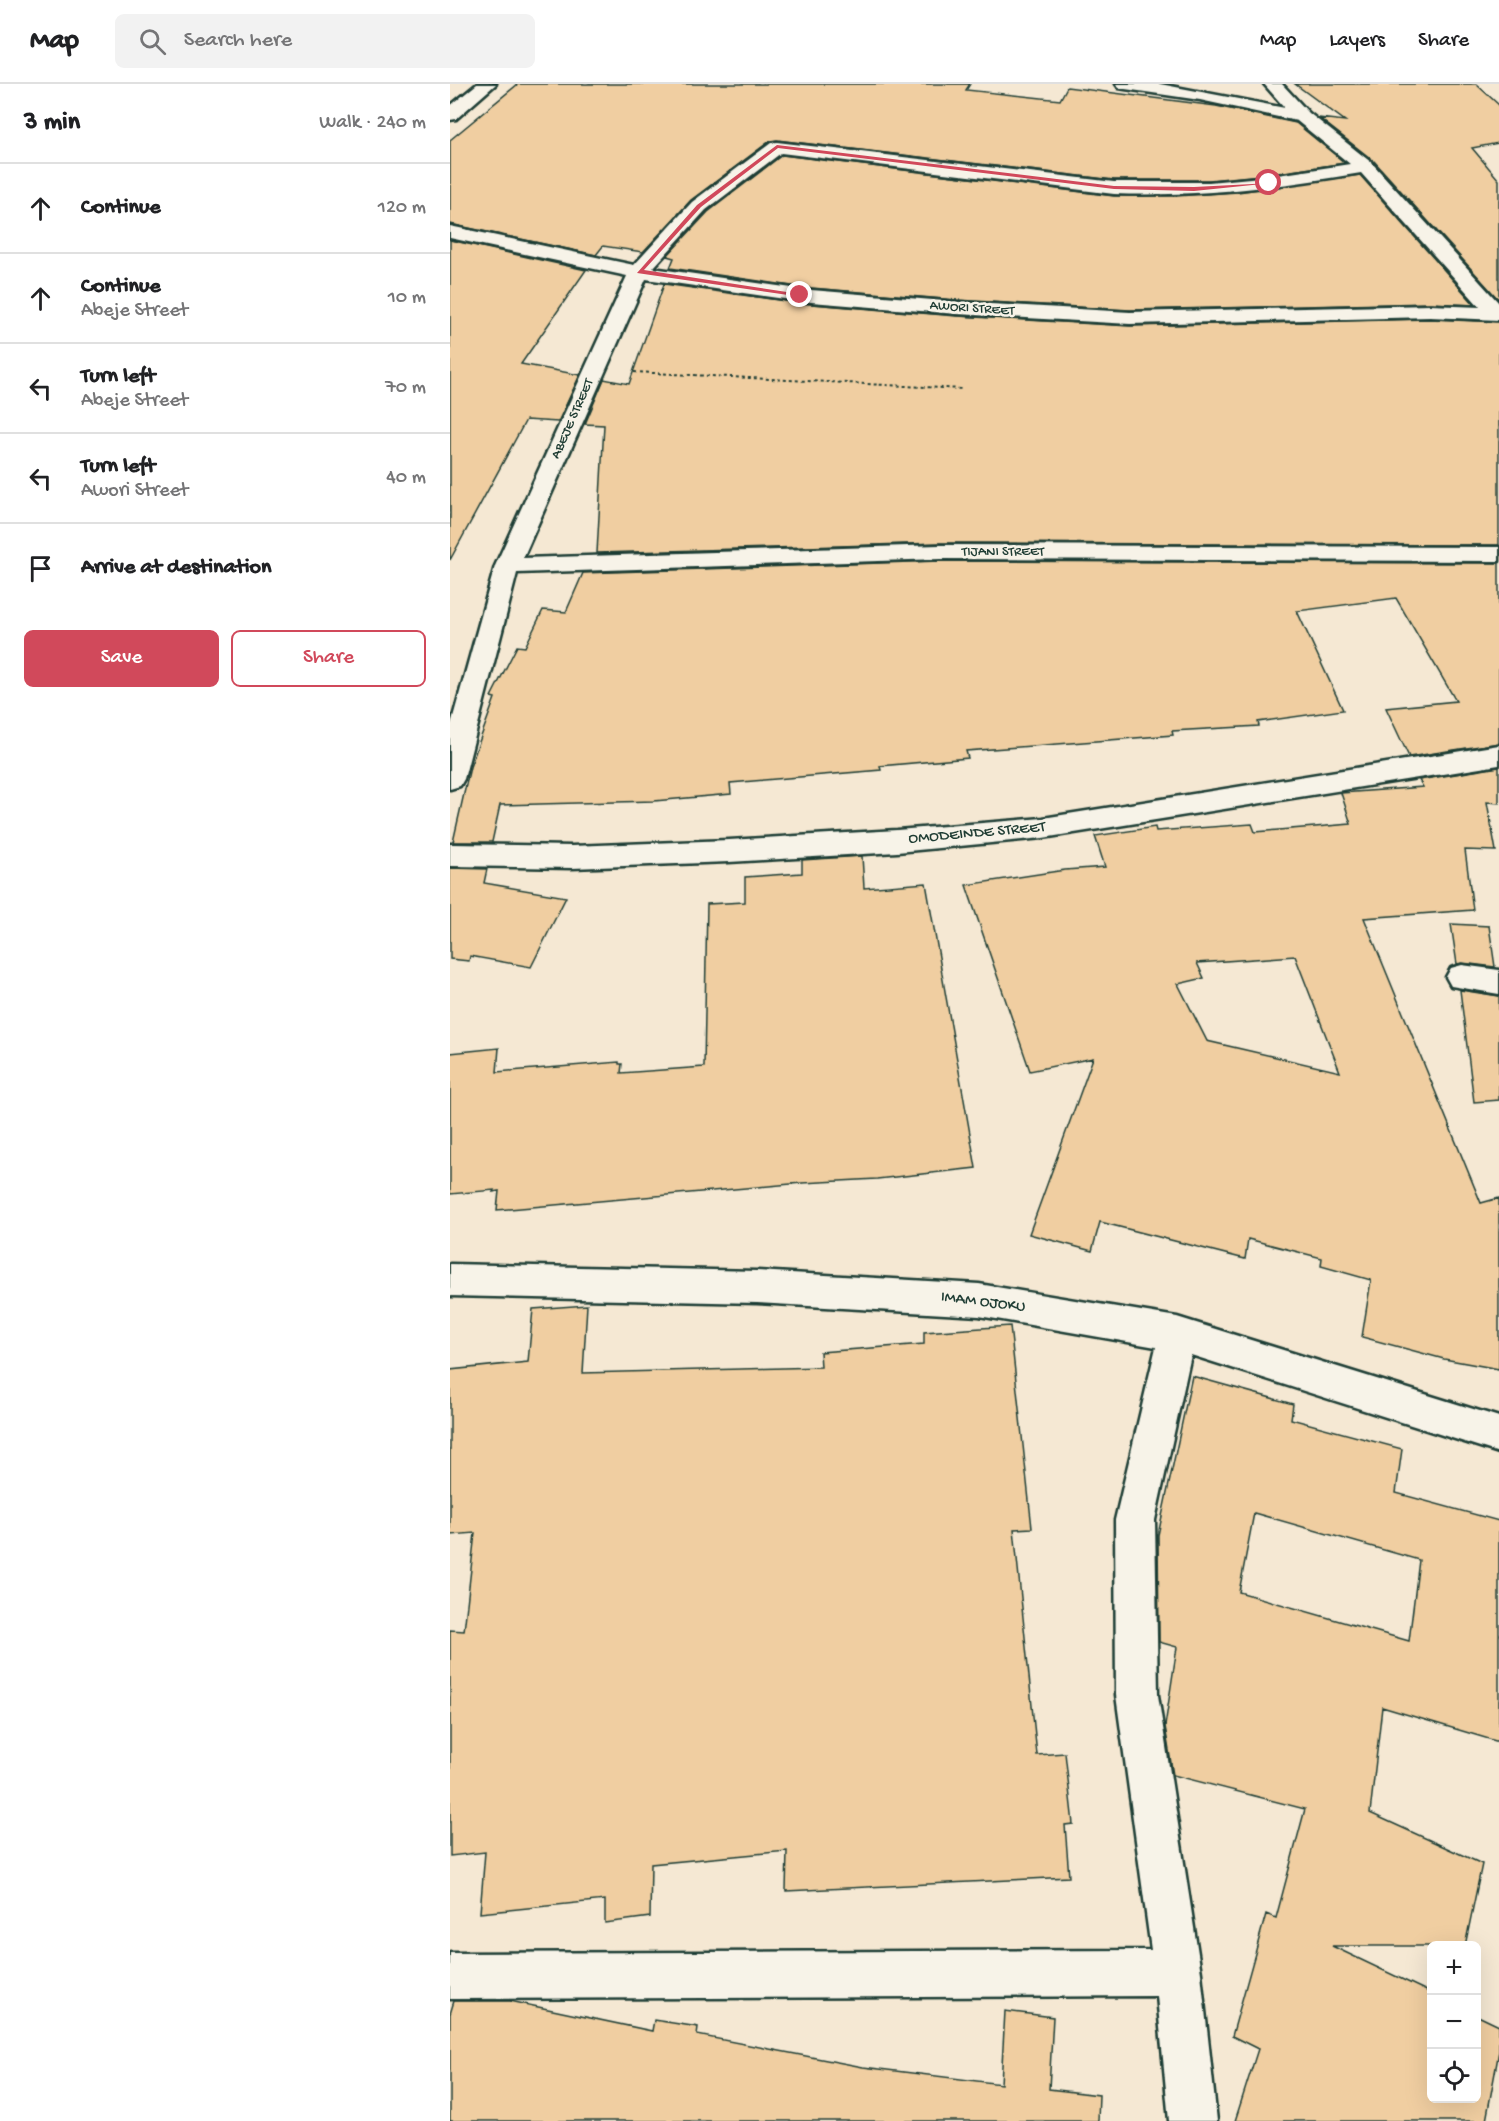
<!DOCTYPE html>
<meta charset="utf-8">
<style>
:root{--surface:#fff;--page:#f2f2f2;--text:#202124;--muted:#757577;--line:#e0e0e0;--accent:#d1495b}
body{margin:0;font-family:"Gochi Hand",sans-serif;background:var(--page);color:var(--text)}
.controls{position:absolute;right:18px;bottom:18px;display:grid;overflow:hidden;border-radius:9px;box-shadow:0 6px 24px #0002}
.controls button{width:54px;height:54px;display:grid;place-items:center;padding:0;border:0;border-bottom:2px solid var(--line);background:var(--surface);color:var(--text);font:30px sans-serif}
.stop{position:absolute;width:18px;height:18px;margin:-14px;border:4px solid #d1495b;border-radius:50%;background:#fff}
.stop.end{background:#d1495b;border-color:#fff;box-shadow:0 2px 6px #0008}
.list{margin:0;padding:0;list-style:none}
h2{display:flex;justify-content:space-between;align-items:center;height:78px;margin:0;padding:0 24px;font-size:26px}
h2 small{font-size:20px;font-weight:400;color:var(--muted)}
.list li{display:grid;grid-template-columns:39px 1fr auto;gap:18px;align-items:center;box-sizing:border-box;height:90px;padding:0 24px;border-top:2px solid var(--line)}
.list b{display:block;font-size:22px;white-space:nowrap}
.list p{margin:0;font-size:20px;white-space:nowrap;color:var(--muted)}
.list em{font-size:20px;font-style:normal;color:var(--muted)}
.actions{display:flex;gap:12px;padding:18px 24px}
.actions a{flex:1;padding:14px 0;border:2px solid var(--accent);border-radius:9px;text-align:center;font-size:21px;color:var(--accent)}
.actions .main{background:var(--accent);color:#fff}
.icon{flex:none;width:33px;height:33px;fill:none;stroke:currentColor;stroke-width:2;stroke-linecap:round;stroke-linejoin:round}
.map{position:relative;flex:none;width:1049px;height:2037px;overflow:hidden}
header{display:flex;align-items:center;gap:36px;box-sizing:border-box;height:84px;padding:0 30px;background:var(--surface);border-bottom:2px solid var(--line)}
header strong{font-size:28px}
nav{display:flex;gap:33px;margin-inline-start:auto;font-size:21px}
.search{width:420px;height:54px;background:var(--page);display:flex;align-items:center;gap:15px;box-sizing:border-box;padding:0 21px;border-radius:9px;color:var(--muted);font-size:22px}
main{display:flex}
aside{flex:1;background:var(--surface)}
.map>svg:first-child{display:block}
.building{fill:#f0cea1;stroke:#1f3d34;stroke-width:1.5;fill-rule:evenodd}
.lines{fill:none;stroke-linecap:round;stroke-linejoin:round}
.street-casing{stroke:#1f3d34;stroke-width:5}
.path{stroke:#1f3d34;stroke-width:2;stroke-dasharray:3 3;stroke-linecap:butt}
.street{fill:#f7f3e8;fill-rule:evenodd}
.route{fill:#d1495b}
.labels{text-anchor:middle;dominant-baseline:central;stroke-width:5;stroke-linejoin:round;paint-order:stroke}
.far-street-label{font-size:14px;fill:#1f3d34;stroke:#f7f3e8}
.street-label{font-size:16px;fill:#1f3d34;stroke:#f7f3e8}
</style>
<header>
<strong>Map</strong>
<div class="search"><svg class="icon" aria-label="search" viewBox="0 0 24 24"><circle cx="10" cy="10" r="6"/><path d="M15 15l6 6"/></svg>Search here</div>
<nav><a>Map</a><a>Layers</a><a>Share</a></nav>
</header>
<main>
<aside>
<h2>3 min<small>Walk · 240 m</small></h2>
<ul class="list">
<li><svg class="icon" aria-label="ahead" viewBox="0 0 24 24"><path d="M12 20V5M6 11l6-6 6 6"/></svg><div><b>Continue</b></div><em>120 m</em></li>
<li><svg class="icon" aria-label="ahead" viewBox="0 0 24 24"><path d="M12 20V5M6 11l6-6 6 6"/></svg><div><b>Continue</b><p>Abeje Street</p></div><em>10 m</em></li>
<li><svg class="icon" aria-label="left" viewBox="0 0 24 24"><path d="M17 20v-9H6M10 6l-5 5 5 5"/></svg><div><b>Turn left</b><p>Abeje Street</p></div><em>70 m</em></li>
<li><svg class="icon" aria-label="left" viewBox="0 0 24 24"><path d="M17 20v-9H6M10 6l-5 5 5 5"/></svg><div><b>Turn left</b><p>Awori Street</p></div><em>40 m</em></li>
<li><svg class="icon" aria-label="arrive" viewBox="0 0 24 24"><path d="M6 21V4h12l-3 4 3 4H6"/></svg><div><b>Arrive at destination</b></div></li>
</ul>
<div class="actions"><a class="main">Save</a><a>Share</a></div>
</aside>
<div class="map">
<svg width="1049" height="2037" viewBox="0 0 1049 2037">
<rect width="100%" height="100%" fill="#f5e8d3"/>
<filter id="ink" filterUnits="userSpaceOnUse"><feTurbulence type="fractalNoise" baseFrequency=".0167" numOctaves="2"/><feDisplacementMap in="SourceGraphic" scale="12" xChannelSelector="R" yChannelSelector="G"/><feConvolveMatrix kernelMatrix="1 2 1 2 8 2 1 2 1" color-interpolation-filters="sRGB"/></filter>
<g filter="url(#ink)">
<path class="building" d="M 68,0 L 520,0 L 516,6 L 610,16 L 617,3 L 766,22 L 846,39 L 895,79 L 821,90 L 759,96 L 664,96 L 327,56 L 320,57 L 241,116 L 193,168 L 153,162 L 146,171 L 0,140 L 0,56 Z
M 845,0 L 1026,0 L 1049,21 L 1049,59 L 1022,64 L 1049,96 L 1049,216 L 924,77 L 869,34 L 895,37 Z
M 332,71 L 664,112 L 726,112 L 788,108 L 910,91 L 1025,221 L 980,219 L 680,226 L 507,216 L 349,203 L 220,184 L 224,174 L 217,172 L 258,128 Z
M 0,156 L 136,186 L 71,280 L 130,291 L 108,338 L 76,336 L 0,476 Z
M 214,200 L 349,219 L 507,232 L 680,242 L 980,235 L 1049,238 L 1049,461 L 490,459 L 147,469 L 154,341 L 135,340 L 154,295 L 179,300 Z
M 490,477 L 1049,479 L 1049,659 L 959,673 L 936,624 L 1006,617 L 946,514 L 847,527 L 893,626 L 808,638 L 809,642 L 722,647 L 723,651 L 516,667 L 518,674 L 430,682 L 431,686 L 280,699 L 281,710 L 204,717 L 50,721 L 42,758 L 3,758 L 20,683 L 45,614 L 41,613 L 67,562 L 75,563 L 93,526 L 116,528 L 133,489 Z
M 1049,683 L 1049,719 L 1037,718 L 1046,767 L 1015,766 L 1023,826 L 914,834 L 1031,1119 L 1049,1114 L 1049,1285 L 994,1275 L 912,1253 L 921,1196 L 871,1182 L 872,1174 L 798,1155 L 795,1175 L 650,1138 L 642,1167 L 579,1150 L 643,974 L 580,987 L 516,801 L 615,786 L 655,783 L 645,752 L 705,743 L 706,747 L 802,740 L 805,748 L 901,740 L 891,709 L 973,703 L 969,696 ZM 845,872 L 890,988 L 757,957 L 728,900 L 754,894 L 747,879 Z
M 412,772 L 414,804 L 476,799 L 526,1084 L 427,1095 L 352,1099 L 47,1126 L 49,1107 L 43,1108 L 44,1106 L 0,1110 L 0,969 L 49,964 L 47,988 L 169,978 L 169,980 L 172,980 L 171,989 L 254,983 L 257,820 L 295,818 L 295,793 L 352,789 L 352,776 Z
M 0,784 L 37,785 L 34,799 L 116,813 L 81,883 L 20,872 L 19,877 L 0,875 Z
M 1001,840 L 1039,842 L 1045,883 L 1012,879 L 1007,880 Z
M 1010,906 L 1049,912 L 1049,1016 L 1024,1018 Z
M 137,1221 L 133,1289 L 371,1283 L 370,1268 L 474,1260 L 474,1248 L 560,1242 L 582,1444 L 564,1445 L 587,1671 L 615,1669 L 623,1740 L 615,1741 L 619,1793 L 336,1807 L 337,1767 L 201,1780 L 200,1833 L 155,1839 L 155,1816 L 30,1829 L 35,1768 L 0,1772 L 0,1546 L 14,1547 L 25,1449 L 0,1451 L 0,1286 L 78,1278 L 83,1225 Z
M 742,1292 L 843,1320 L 841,1335 L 952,1365 L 946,1409 L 1049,1437 L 1049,1658 L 932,1623 L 920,1729 L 1032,1780 L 1015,1862 L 882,1862 L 981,1909 L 981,2014 L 1026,2014 L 1026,1931 L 1049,1942 L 1049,1967 L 1036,2037 L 785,2037 L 808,1965 L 782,1952 L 816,1830 L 826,1834 L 855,1725 L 723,1691 L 715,1642 L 727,1563 L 709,1558 L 708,1451 ZM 804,1429 L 969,1476 L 959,1557 L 789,1508 Z
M 4,1917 L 60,1917 L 202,1947 L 204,1936 L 248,1943 L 247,1951 L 413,1983 L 551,2000 L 555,1927 L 603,1933 L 599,2005 L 649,2011 L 648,2037 L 0,2037 L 0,1930 Z"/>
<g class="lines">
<g class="street-casing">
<path id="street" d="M 27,0 L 46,0 L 6,35 L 0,36 L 0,22 Z
M 666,0 L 710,0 L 835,24 L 814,0 L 832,0 L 859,29 L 922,79 L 1049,219 L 1049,236 L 980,233 L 680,240 L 507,230 L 349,217 L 196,195 L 73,474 L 490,461 L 1049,463 L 1049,477 L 490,475 L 67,489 L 14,695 L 10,702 L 0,705 L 0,644 L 45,482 L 177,192 L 0,154 L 0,142 L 184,181 L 242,118 L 321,59 L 327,58 L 664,98 L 759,98 L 821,92 L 900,80 L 847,37 L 750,16 L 675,5 L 669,4 ZM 331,69 L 664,110 C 747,113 828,103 911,89 L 1030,223 L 980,221 L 680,228 L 507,218 L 349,205 L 203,184 L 256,126 Z
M 1049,661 L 1049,681 L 593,754 L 447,768 L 279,778 L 122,784 L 0,782 L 0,760 L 122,762 L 279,756 L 447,746 L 593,734 Z
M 1012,881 L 1049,886 L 1049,910 L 1001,902 L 996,893 L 1001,884 Z
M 0,1180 L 307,1187 L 529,1200 L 727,1233 L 1049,1333 L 1049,1369 L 741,1271 L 705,1436 L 708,1611 L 751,1889 L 767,2037 L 719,2037 L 707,1912 L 0,1915 L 0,1869 L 701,1866 L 666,1611 L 665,1436 L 706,1263 L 529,1232 L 307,1219 L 0,1212 Z"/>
</g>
<path class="path" d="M 184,288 L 513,305"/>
<use href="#street" class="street"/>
</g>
</g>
<path class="route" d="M 327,61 L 664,102 L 744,103 L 822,99 L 744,107 L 664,105 L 328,64 L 251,123 L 194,186 L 350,210 L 352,213 L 187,189 L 247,121 Z"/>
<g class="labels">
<g class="far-street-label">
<text transform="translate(522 225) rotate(4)">AWORI STREET</text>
<text transform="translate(123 335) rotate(-66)">ABEJE STREET</text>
<text x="553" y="468">TIJANI STREET</text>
</g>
<g class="street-label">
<text transform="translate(527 750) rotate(-5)">OMODEINDE STREET</text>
<text transform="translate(533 1219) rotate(7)">IMAM OJOKU</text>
</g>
</g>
</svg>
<div class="controls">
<button>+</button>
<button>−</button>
<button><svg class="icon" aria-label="locate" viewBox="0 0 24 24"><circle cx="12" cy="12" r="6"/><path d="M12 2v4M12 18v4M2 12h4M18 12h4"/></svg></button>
</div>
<div class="stop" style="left:819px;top:99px"></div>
<div class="stop end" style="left:350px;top:211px"></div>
</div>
</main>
